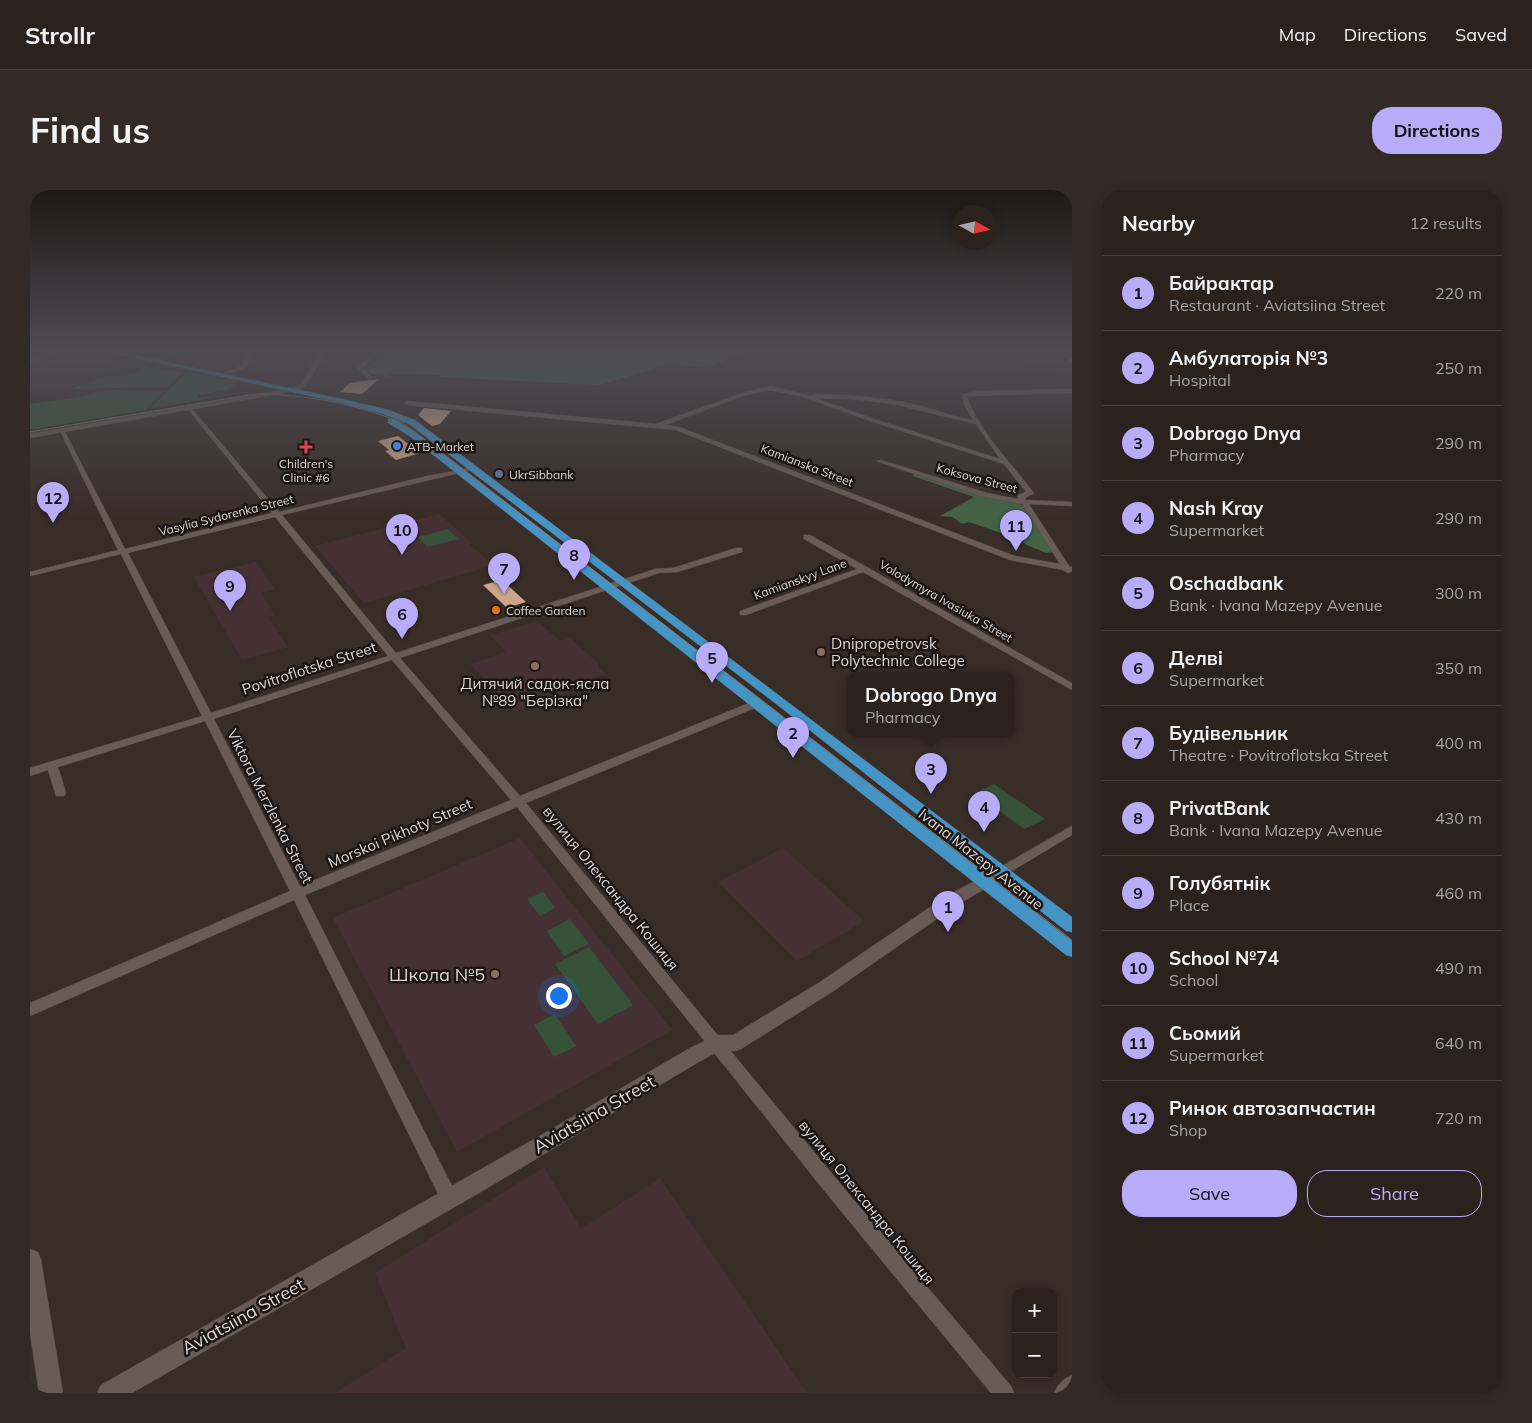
<!DOCTYPE html>
<meta charset="utf-8">
<style>
:root{--surface:#2b221e;--page:#332a27;--text:#f1f3f6;--muted:#a6a4a4;--line:#473f3c;--accent:#b8abf7}
body{margin:0;font-family:Mulish,sans-serif;background:var(--page);color:var(--text)}
.controls{position:absolute;right:15px;bottom:15px;display:grid;overflow:hidden;border-radius:10px;box-shadow:0 2px 12px #0003}
.controls button{width:45px;height:45px;display:grid;place-items:center;padding:0;border:0;border-bottom:1px solid var(--line);background:var(--surface);color:var(--text);font:25px sans-serif}
.compass{position:absolute;left:922px;top:15px;width:45px;height:45px;border-radius:50%;background:var(--surface);box-shadow:0 2px 12px #0003;rotate:98deg}
.you{position:absolute;left:528px;top:805px;width:18px;height:18px;margin:-12px;border:4px solid #fff;border-radius:50%;background:#1a73e8;box-shadow:0 0 0 8px #1a73e833}
.badge{display:grid;place-items:center;width:32px;height:32px;border-radius:50%;background:var(--accent);color:#111;font-size:16px;font-weight:700}
.pin{position:absolute;translate:-50% -41px;filter:drop-shadow(0 1px 2px #0008)}
.pin::after{content:'';position:absolute;top:26px;width:18px;height:15px;background:inherit;clip-path:polygon(0 0,100% 0,50% 100%)}
.popup{position:absolute;left:817px;top:482px;width:168px;height:65px;box-sizing:border-box;display:grid;place-content:center;border-radius:10px;background:var(--surface);filter:drop-shadow(0 1px 4px #0005);font-size:16px;white-space:nowrap;color:var(--muted)}
.popup b{font-size:19px;color:var(--text)}
.popup::after{content:'';position:absolute;left:50%;top:100%;margin-left:-10px;border:10px solid transparent;border-top-color:var(--surface)}
.list{margin:0;padding:0;list-style:none}
h2{display:flex;justify-content:space-between;align-items:center;height:65px;margin:0;padding:0 20px;font-size:21px}
h2 small{font-size:16px;font-weight:400;color:var(--muted)}
.list li{display:grid;grid-template-columns:32px 1fr auto;gap:15px;align-items:center;box-sizing:border-box;height:75px;padding:0 20px;border-top:1px solid var(--line)}
.list b{display:block;font-size:19px;white-space:nowrap}
.list p{margin:0;font-size:16px;white-space:nowrap;color:var(--muted)}
.list em{font-size:16px;font-style:normal;color:var(--muted)}
.actions{display:flex;gap:10px;padding:15px 20px}
.actions a{flex:1;padding:11px 0;border:1px solid var(--accent);border-radius:20px;text-align:center;font-size:18px;color:var(--accent)}
.actions .main{background:var(--accent);color:#111}
.map{position:relative;flex:none;width:1042px;height:1203px;overflow:hidden;border-radius:20px}
header{display:flex;align-items:center;gap:30px;box-sizing:border-box;height:70px;padding:0 25px;background:var(--surface);border-bottom:1px solid var(--line)}
header strong{font-size:24px}
nav{display:flex;gap:28px;margin-inline-start:auto;font-size:18px}
.intro{display:flex;align-items:center;justify-content:space-between;box-sizing:border-box;height:120px;padding:0 30px}
h1{margin:0;font-size:35px}
.button{padding:12px 22px;border-radius:20px;background:var(--accent);color:#111;font-size:18px;font-weight:700}
main{display:flex;gap:30px;padding:0 30px}
aside{flex:1;background:var(--surface);border-radius:20px;box-shadow:0 2px 12px #0003}
.map>svg:first-child{display:block}
.industrial{fill:#43313b}
.education{fill:#453134}
.green{fill:#365339}
.forest{fill:#436346}
.building{fill:#cda58c}
.lines{fill:none;stroke-linecap:round;stroke-linejoin:round}
.minor-casing{stroke:#554b46;stroke-width:1}
.tertiary-casing{stroke:#554b46;stroke-width:1}
.secondary-casing{stroke:#554b46;stroke-width:1}
.trunk-casing{stroke:#554b46;stroke-width:1}
.minor{fill:#695b55;fill-rule:evenodd}
.tertiary{fill:#695b55;fill-rule:evenodd}
.secondary{fill:#695b55;fill-rule:evenodd}
.trunk{fill:#4494c5;fill-rule:evenodd}
.tram{stroke:#857b77;stroke-width:1}
.rail-casing{stroke:#857b77;stroke-width:3}
.rail{stroke:#1c1614;stroke-width:2;stroke-dasharray:5;stroke-linecap:butt}
.shop-dot{fill:#3f7fe0;stroke:#1c1614;stroke-width:2}
.health-dot{fill:#e0444e;stroke:#1c1614;stroke-width:2}
.service-dot{fill:#5c6f8a;stroke:#1c1614;stroke-width:2}
.food-dot{fill:#e8710a;stroke:#1c1614;stroke-width:2}
.education-dot{fill:#8d6e63;stroke:#1c1614;stroke-width:2}
.labels{text-anchor:middle;dominant-baseline:central;stroke-width:5;stroke-linejoin:round;paint-order:stroke}
.far-poi-label{font-size:12px;fill:#ded5d2;stroke:#1c1614;text-anchor:start}
.far-street-label{font-size:12px;fill:#ded5d2;stroke:#1c1614}
.poi-label{font-size:15px;fill:#ded5d2;stroke:#1c1614;text-anchor:start}
.street-label{font-size:15px;fill:#ded5d2;stroke:#1c1614}
.near-poi-label{font-size:18px;fill:#ded5d2;stroke:#1c1614;text-anchor:end}
.near-street-label{font-size:18px;fill:#ded5d2;stroke:#1c1614}
</style>
<header>
<strong>Strollr</strong>
<nav><a>Map</a><a>Directions</a><a>Saved</a></nav>
</header>
<div class="intro"><h1>Find us</h1><a class="button">Directions</a></div>
<main>
<div class="map">
<svg width="1042" height="1203" viewBox="0 0 1042 1203">
<rect width="100%" height="100%" fill="#392d28"/>
<path class="industrial" d="M 979,160 L 1042,160 L 1042,186 L 1009,185 Z"/>
<path class="education" d="M 43,161 L 101,174 L 38,199 L 0,199 L 0,175 Z
M 409,324 L 442,353 L 440,355 L 462,374 L 447,380 L 334,413 L 285,356 Z
M 226,372 L 245,399 L 231,403 L 245,425 L 238,427 L 258,457 L 212,470 L 164,387 Z
M 507,431 L 530,451 L 540,448 L 569,474 L 569,478 L 576,484 L 569,487 L 563,495 L 485,522 L 440,474 L 476,462 L 460,445 Z
M 490,648 L 642,840 L 427,962 L 303,728 Z
M 753,658 L 834,731 L 767,771 L 688,692 Z
M 514,977 L 551,1039 L 630,988 L 777,1203 L 305,1203 L 376,1158 L 345,1083 Z"/>
<path class="green" d="M 114,175 L 152,183 L 139,197 L 40,199 L 72,187 L 106,184 Z
M 160,181 L 207,192 L 199,200 L 168,205 L 169,208 L 208,203 L 119,219 L 155,184 Z
M 79,200 L 135,201 L 116,220 L 0,240 L 0,214 L 44,208 Z
M 418,339 L 428,349 L 397,357 L 388,347 Z
M 964,594 L 1015,629 L 994,639 L 945,603 Z
M 513,702 L 525,718 L 510,726 L 497,709 Z
M 540,729 L 559,754 L 534,766 L 517,741 Z
M 559,757 L 603,815 L 568,834 L 525,774 Z
M 525,824 L 546,856 L 524,867 L 504,835 Z"/>
<path class="forest" d="M 357,160 L 720,160 L 678,178 L 639,174 L 570,195 L 410,187 L 409,185 L 361,184 L 359,187 L 340,184 L 336,178 Z
M 884,283 L 935,300 L 987,313 L 993,316 L 1023,362 L 1016,363 L 997,355 L 988,349 L 939,332 C 929,336 930,331 922,327 L 910,326 L 944,307 L 883,286 Z"/>
<path class="building" d="M 349,189 L 332,204 L 310,202 L 320,193 Z
M 394,218 L 421,221 L 410,234 L 402,236 L 388,225 Z
M 368,246 L 390,263 L 366,270 L 355,261 L 359,260 L 348,251 Z
M 472,390 L 496,412 L 477,418 L 453,395 Z"/>
<g class="lines">
<g class="minor-casing">
<path id="minor" d="M 30,160 L 38,160 L 0,174 L 0,170 Z
M 147,160 L 154,160 L 126,172 L 121,171 Z
M 221,160 L 227,160 L 215,178 L 192,186 L 192,184 L 211,176 Z
M 346,160 L 352,160 L 333,178 L 342,187 L 337,188 L 327,178 Z
M 741,196 L 781,206 L 784,204 C 819,205 853,207 887,215 C 906,219 924,228 943,230 L 934,214 L 932,204 L 948,201 L 1042,199 L 1042,203 L 937,206 C 947,239 982,274 1004,303 L 995,308 L 996,310 L 1042,312 L 1042,316 L 999,314 L 1039,376 L 1042,377 L 1042,381 L 1038,383 L 1033,380 L 980,370 L 646,240 L 377,215 L 374,213 L 377,211 L 626,234 L 712,203 ZM 741,200 L 773,207 L 840,231 L 974,274 L 996,302 L 988,305 L 988,309 L 957,303 L 851,270 L 846,271 L 953,307 L 992,314 L 1030,374 L 985,366 L 649,237 L 635,235 L 716,205 ZM 785,208 L 823,209 L 863,214 L 946,234 L 970,269 L 844,229 Z
M 159,215 L 249,322 L 397,286 L 446,277 L 446,279 L 252,325 L 366,463 L 625,379 L 643,378 L 706,358 L 712,358 L 712,362 L 647,382 L 629,383 L 370,468 L 490,606 L 724,511 L 732,511 L 733,513 L 732,515 L 496,613 L 813,997 L 981,1196 L 984,1203 L 961,1203 L 801,1009 L 487,617 L 275,705 L 425,1002 L 427,1008 L 425,1014 L 419,1016 L 413,1014 L 264,710 L 0,826 L 0,813 L 260,701 L 175,531 L 28,577 L 36,603 L 34,606 L 26,606 L 18,580 L 0,586 L 0,578 L 172,526 L 91,364 L 0,386 L 0,382 L 88,360 L 29,239 L 34,240 L 95,359 L 242,323 L 157,218 L 156,217 ZM 245,327 L 358,466 L 181,523 L 98,363 ZM 362,470 L 481,610 L 270,696 L 184,529 Z
M 774,345 L 780,345 L 1042,493 L 1042,500 L 833,382 L 716,425 L 710,425 L 710,421 L 827,379 L 774,349 Z
M 1042,636 L 1042,645 L 975,685 L 967,685 L 965,682 L 967,679 Z
M 1042,1185 L 1042,1203 L 1024,1203 C 1028,1194 1033,1189 1042,1185 Z"/>
</g>
<g class="tertiary-casing">
<path id="tertiary" d="M 291,160 L 297,160 L 276,196 L 261,201 L 261,199 L 271,194 Z
M 971,676 L 976,678 L 979,682 L 976,686 L 924,717 L 802,802 L 711,859 L 705,861 L 689,861 L 672,870 L 454,1000 L 102,1203 L 67,1203 L 71,1195 L 513,944 L 660,858 L 687,845 L 703,845 L 790,792 L 912,709 Z
M 0,1059 L 8,1062 L 11,1070 L 33,1203 L 9,1203 L 0,1143 Z"/>
</g>
<g class="secondary-casing">
<path id="secondary" d="M 263,198 L 266,200 L 265,201 L 0,248 L 0,244 Z"/>
</g>
<g class="trunk-casing">
<path id="trunk" d="M 69,160 L 81,160 L 312,209 L 356,219 L 385,230 L 1042,727 L 1042,742 L 1036,741 L 741,510 L 379,234 L 350,223 L 312,213 Z
M 358,229 L 364,229 L 384,241 L 1042,751 L 1042,767 L 1036,765 L 378,245 L 358,233 Z"/>
</g>
<use href="#minor" class="minor"/>
<use href="#tertiary" class="tertiary"/>
<use href="#secondary" class="secondary"/>
<use href="#trunk" class="trunk"/>
<path class="tram" d="M 0,242 L 224,204 C 276,204 325,214 373,233 L 1042,750"/>
<g class="rail-casing">
<path id="rail" d="M 1032,170 L 1042,170"/>
</g>
<use href="#rail" class="rail"/>
</g>
<linearGradient id="sky" x2="0" y2="1"><stop stop-color="#1f1916"/><stop offset="0.49" stop-color="#4e4c53"/><stop offset="1" stop-color="#4e4c53" stop-opacity="0"/></linearGradient>
<rect width="1042" height="328" fill="url(#sky)"/>
<circle class="shop-dot" cx="367" cy="256" r="5"/>
<path class="health-dot" d="M273.5 249.5h5v5h5v5h-5v5h-5v-5h-5v-5h5z"/>
<circle class="service-dot" cx="469" cy="284" r="5"/>
<circle class="food-dot" cx="466" cy="420" r="5"/>
<g class="education-dot">
<circle cx="791" cy="462" r="5"/>
<circle cx="505" cy="476" r="5"/>
<circle cx="465" cy="784" r="5"/>
</g>
<g class="labels">
<g class="far-poi-label">
<text x="377" y="256">ATB-Market</text>
<text x="276" y="273" text-anchor="middle">Children's<tspan x="276" dy="14">Clinic #6</tspan></text>
<text x="479" y="284">UkrSibbank</text>
<text x="476" y="420">Coffee Garden</text>
</g>
<g class="far-street-label">
<text transform="translate(777 275) rotate(21)">Kamianska Street</text>
<text transform="translate(947 288) rotate(15)">Koksova Street</text>
<text transform="translate(196 325) rotate(-14)">Vasylia Sydorenka Street</text>
<text transform="translate(770 389) rotate(-20)">Kamianskyy Lane</text>
<text transform="translate(916 411) rotate(30)">Volodymyra Ivasiuka Street</text>
</g>
<g class="poi-label">
<text x="801" y="453">Dnipropetrovsk<tspan x="801" dy="17">Polytechnic College</tspan></text>
<text x="505" y="493" text-anchor="middle">Дитячий садок-ясла<tspan x="505" dy="17">№89 "Берізка"</tspan></text>
</g>
<g class="street-label">
<text transform="translate(279 478) rotate(-18)">Povitroflotska Street</text>
<text transform="translate(240 616) rotate(63)">Viktora Merzlenka Street</text>
<text transform="translate(370 643) rotate(-23)">Morskoi Pikhoty Street</text>
<text transform="translate(951 669) rotate(38)">Ivana Mazepy Avenue</text>
<text transform="translate(581 698) rotate(51)">вулиця Олександра Кошиця</text>
<text transform="translate(837 1012) rotate(51)">вулиця Олександра Кошиця</text>
</g>
<g class="near-poi-label">
<text x="455" y="784">Школа №5</text>
</g>
<g class="near-street-label">
<text transform="translate(564 924) rotate(-30)">Aviatsiina Street</text>
<text transform="translate(213 1126) rotate(-29)">Aviatsiina Street</text>
</g>
</g>
</svg>
<div class="controls">
<button>+</button>
<button>−</button>
</div>
<svg class="compass" viewBox="-18 -18 36 36"><path d="M0-13l5 13h-10z" fill="#e53935"/><path d="M0 13l5-13h-10z" fill="#a6a4a4"/></svg>
<div class="you"></div>
<div class="pin badge" style="left:918px;top:742px">1</div>
<div class="pin badge" style="left:763px;top:568px">2</div>
<div class="pin badge" style="left:901px;top:604px">3</div>
<div class="popup"><b>Dobrogo Dnya</b>Pharmacy</div>
<div class="pin badge" style="left:954px;top:642px">4</div>
<div class="pin badge" style="left:682px;top:493px">5</div>
<div class="pin badge" style="left:372px;top:449px">6</div>
<div class="pin badge" style="left:474px;top:404px">7</div>
<div class="pin badge" style="left:544px;top:390px">8</div>
<div class="pin badge" style="left:200px;top:421px">9</div>
<div class="pin badge" style="left:372px;top:365px">10</div>
<div class="pin badge" style="left:986px;top:361px">11</div>
<div class="pin badge" style="left:23px;top:333px">12</div>
</div>
<aside>
<h2>Nearby<small>12 results</small></h2>
<ul class="list">
<li><span class="badge">1</span><div><b>Байрактар</b><p>Restaurant · Aviatsiina Street</p></div><em>220 m</em></li>
<li><span class="badge">2</span><div><b>Амбулаторія №3</b><p>Hospital</p></div><em>250 m</em></li>
<li><span class="badge">3</span><div><b>Dobrogo Dnya</b><p>Pharmacy</p></div><em>290 m</em></li>
<li><span class="badge">4</span><div><b>Nash Kray</b><p>Supermarket</p></div><em>290 m</em></li>
<li><span class="badge">5</span><div><b>Oschadbank</b><p>Bank · Ivana Mazepy Avenue</p></div><em>300 m</em></li>
<li><span class="badge">6</span><div><b>Делві</b><p>Supermarket</p></div><em>350 m</em></li>
<li><span class="badge">7</span><div><b>Будівельник</b><p>Theatre · Povitroflotska Street</p></div><em>400 m</em></li>
<li><span class="badge">8</span><div><b>PrivatBank</b><p>Bank · Ivana Mazepy Avenue</p></div><em>430 m</em></li>
<li><span class="badge">9</span><div><b>Голубятнік</b><p>Place</p></div><em>460 m</em></li>
<li><span class="badge">10</span><div><b>School №74</b><p>School</p></div><em>490 m</em></li>
<li><span class="badge">11</span><div><b>Сьомий</b><p>Supermarket</p></div><em>640 m</em></li>
<li><span class="badge">12</span><div><b>Ринок автозапчастин</b><p>Shop</p></div><em>720 m</em></li>
</ul>
<div class="actions"><a class="main">Save</a><a>Share</a></div>
</aside>
</main>
